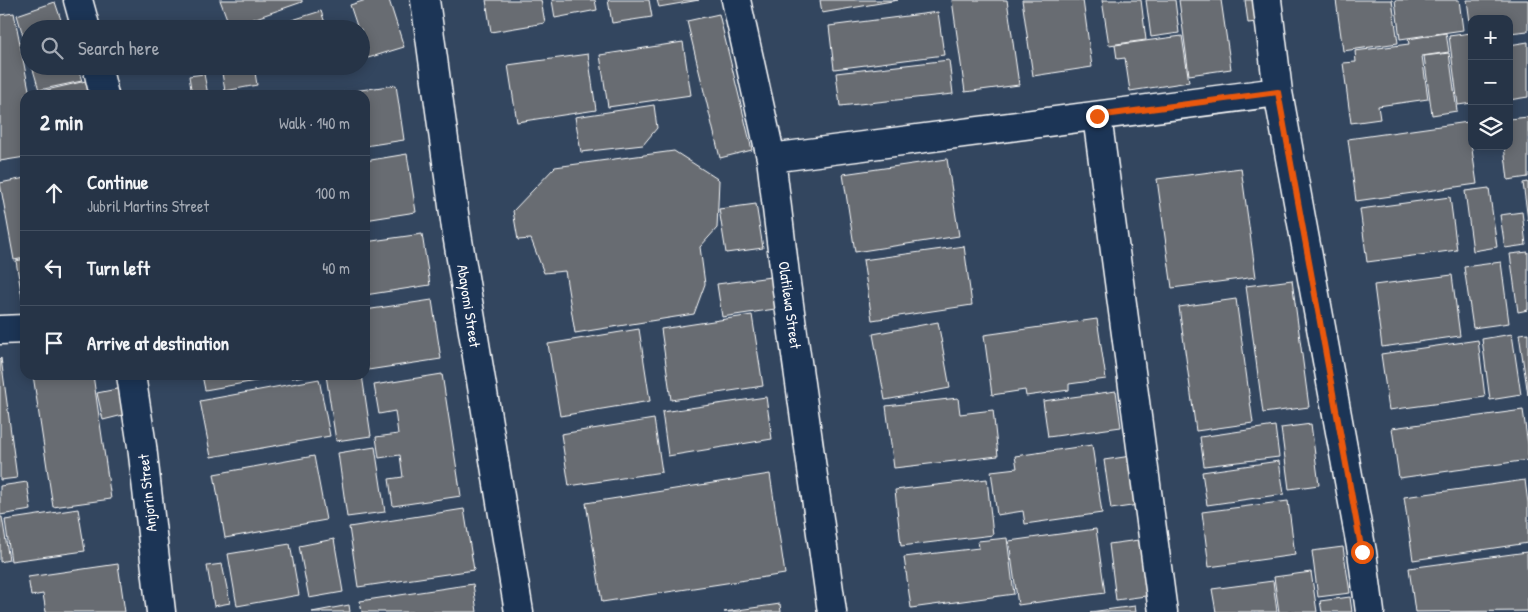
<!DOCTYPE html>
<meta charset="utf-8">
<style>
:root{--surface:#263447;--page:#2e3c4e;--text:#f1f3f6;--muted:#a4aab4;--line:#424f60}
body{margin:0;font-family:"Patrick Hand",sans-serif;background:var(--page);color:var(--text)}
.controls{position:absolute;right:15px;top:15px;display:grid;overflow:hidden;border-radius:10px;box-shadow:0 2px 12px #0003}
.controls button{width:45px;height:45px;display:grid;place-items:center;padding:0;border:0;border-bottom:1px solid var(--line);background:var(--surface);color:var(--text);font:25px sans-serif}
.stop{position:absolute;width:15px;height:15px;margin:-11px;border:4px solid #ea580c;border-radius:50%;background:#fff}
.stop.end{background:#ea580c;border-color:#fff;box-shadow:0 1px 5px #0008}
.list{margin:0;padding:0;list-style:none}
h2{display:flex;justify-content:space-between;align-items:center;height:65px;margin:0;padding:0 20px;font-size:21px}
h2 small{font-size:16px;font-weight:400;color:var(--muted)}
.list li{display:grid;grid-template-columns:32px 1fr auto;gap:15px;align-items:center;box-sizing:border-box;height:75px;padding:0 20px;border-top:1px solid var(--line)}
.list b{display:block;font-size:19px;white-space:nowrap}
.list p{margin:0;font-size:16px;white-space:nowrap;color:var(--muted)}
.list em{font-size:16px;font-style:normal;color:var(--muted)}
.icon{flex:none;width:28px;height:28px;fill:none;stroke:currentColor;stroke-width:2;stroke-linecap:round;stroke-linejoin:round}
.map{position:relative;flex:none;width:1528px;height:612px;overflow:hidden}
.search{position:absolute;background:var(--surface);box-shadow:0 2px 12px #0003;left:20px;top:20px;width:350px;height:55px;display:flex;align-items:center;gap:12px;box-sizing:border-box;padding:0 18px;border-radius:28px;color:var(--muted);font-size:19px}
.panel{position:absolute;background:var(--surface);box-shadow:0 2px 12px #0003;left:20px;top:90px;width:350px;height:290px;border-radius:15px}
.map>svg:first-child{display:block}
.building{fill:#676c72;stroke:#fff}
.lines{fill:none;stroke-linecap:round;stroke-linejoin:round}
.minor-casing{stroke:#fff;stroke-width:31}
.minor{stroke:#1d3557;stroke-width:28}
.route{stroke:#ea580c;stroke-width:6}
.labels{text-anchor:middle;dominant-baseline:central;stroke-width:5;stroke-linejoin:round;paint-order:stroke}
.street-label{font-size:15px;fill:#fff;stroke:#1d3557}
</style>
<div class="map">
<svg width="1528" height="612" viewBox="0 0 1528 612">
<rect width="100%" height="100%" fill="#33465f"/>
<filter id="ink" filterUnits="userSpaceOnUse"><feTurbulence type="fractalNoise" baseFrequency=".02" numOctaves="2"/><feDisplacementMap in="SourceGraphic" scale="10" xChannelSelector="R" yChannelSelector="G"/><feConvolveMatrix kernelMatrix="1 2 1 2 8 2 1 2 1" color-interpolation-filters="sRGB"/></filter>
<g filter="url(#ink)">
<path class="building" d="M 220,0 L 302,0 L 302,2 L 230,27 Z
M 366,0 L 389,0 L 404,47 L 368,58 L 361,38 L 361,29 L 358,29 L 350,5 Z
M 486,0 L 541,0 L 545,23 L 491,32 Z
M 552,0 L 595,0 L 597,10 L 555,18 Z
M 608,0 L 649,0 L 652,17 L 612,23 Z
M 657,0 L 699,0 L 659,7 Z
M 820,0 L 898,0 L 822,13 Z
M 952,0 L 1007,0 L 1019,85 L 965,92 Z
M 1022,0 L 1083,0 L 1092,67 L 1033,76 Z
M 1102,0 L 1141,0 L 1146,40 L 1109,45 Z
M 1146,0 L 1175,0 L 1179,33 L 1151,37 Z
M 1179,0 L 1221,0 L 1231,69 L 1189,75 Z
M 1245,0 L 1263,0 L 1266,21 L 1248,23 Z
M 1336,0 L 1392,0 L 1398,43 L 1343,51 Z
M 1395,0 L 1459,0 L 1463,30 L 1400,39 Z
M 1467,0 L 1528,0 L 1528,31 L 1509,33 L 1509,19 L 1472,19 L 1472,37 Z
M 55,2 L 64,29 L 29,29 L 29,56 L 17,15 Z
M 321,11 L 327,29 L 288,29 L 286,22 Z
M 938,12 L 944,55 L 834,69 L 829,26 Z
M 14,13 L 30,95 L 25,95 L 25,157 L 0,161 L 0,15 Z
M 719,14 L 752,150 L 720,158 L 687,21 Z
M 1446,33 L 1449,52 L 1422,56 L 1428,99 L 1378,106 L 1380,119 L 1351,123 L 1343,63 L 1356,62 L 1355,51 L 1409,44 L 1408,39 Z
M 1471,33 L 1472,103 L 1458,105 L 1449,36 Z
M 1182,36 L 1189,82 L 1130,91 L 1125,58 L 1117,59 L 1115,45 Z
M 683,42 L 691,95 L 608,107 L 600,55 Z
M 1528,42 L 1528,97 L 1509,100 L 1509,45 Z
M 1449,53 L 1457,111 L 1432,115 L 1424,56 Z
M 588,54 L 596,110 L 517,122 L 508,65 Z
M 949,60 L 953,94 L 840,106 L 836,73 Z
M 32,66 L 77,66 L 82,81 L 39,90 Z
M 226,66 L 254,66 L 257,85 L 225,91 L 221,67 Z
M 300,66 L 321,66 L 302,72 Z
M 204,74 L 208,95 L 192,95 L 189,76 Z
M 90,80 L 94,95 L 34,95 L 34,93 Z
M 396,85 L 404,140 L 365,146 L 365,95 L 325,95 Z
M 654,105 L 657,128 L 643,145 L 581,152 L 575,117 Z
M 1528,117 L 1528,177 L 1508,180 L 1504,146 L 1509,146 L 1509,119 Z
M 1468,122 L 1477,184 L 1356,201 L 1348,139 Z
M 674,151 L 719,180 L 717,228 L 700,247 L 705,284 L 694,314 L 575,333 L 565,271 L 544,273 L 531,239 L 518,240 L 513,211 L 555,167 Z
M 407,154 L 416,212 L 365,220 L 365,161 Z
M 947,159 L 959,236 L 855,252 L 843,174 Z
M 1241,168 L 1256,277 L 1172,288 L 1157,179 Z
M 25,178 L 25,258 L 14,260 L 0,183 Z
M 1528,182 L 1528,220 L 1523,183 Z
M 1489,188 L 1497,247 L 1473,251 L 1465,191 Z
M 1450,197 L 1457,250 L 1367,262 L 1360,209 Z
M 756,204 L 763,248 L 726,253 L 719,209 Z
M 1522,212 L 1526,245 L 1505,248 L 1500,215 Z
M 422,234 L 430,285 L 365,295 L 365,242 Z
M 964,246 L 972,305 L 872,320 L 863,260 Z
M 1528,252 L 1528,310 L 1518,312 L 1510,254 Z
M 25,259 L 25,316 L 16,261 Z
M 1501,262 L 1509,323 L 1473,328 L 1464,267 Z
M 1452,275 L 1460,336 L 1382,347 L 1374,285 Z
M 771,277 L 775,309 L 722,317 L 717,284 Z
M 1292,280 L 1309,407 L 1263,413 L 1246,286 Z
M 1236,299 L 1253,423 L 1196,431 L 1179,307 Z
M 432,300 L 441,359 L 368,370 L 365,350 L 365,310 Z
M 752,315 L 763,386 L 671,400 L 661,329 Z
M 1097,319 L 1106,379 L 1069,384 L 1069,390 L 1026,396 L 1025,390 L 992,395 L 984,335 Z
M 938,322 L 950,388 L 885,400 L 873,334 Z
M 639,329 L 650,401 L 560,416 L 548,344 Z
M 1528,333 L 1528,395 L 1519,334 Z
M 1512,334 L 1521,395 L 1490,400 L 1482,339 Z
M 1478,340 L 1485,397 L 1389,410 L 1381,354 Z
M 1,358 L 17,478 L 0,480 L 0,359 Z
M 442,374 L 461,496 L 393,506 L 389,479 L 403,477 L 400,455 L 379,458 L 376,437 L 398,434 L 395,411 L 379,414 L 374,385 Z
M 33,375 L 93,375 L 111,499 L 53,507 Z
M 202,375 L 284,375 L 284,376 L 205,390 Z
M 291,375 L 309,375 L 292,378 Z
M 326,375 L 362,375 L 371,436 L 336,441 Z
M 319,379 L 330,436 L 211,457 L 200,401 Z
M 132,386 L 135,412 L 103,420 L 97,393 Z
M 1116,391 L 1121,427 L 1048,437 L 1043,401 Z
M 766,397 L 772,439 L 668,456 L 662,412 Z
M 958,398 L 960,414 L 993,410 L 998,456 L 894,468 L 886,406 Z
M 1523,410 L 1528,445 L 1528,460 L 1399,478 L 1392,428 Z
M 654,419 L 662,472 L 569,486 L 561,434 Z
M 1311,424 L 1319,485 L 1289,489 L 1281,428 Z
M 1275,426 L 1279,457 L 1204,466 L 1200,437 Z
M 1092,445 L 1102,513 L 1025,524 L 1023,511 L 997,515 L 991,471 L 1017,468 L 1015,456 Z
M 375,447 L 385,512 L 347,517 L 338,453 Z
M 1138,455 L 1145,504 L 1111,509 L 1104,460 Z
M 314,456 L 326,520 L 225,538 L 214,474 Z
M 1279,461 L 1284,494 L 1207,505 L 1202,472 Z
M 770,474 L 785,574 L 602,602 L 586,503 Z
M 987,479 L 993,535 L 901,546 L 895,490 Z
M 1525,480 L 1528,503 L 1528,543 L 1413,560 L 1404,497 Z
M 27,482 L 31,510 L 0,515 L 0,486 Z
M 1288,501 L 1295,555 L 1209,567 L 1202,512 Z
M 78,509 L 85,551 L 11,561 L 5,520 Z
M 464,509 L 474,570 L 358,587 L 349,527 Z
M 0,517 L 2,517 L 9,560 L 0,562 Z
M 1096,529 L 1105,593 L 1018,605 L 1009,541 Z
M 1007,538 L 1014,594 L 911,608 L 904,557 L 979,548 L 978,541 Z
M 334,539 L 343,592 L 309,598 L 299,546 Z
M 1146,539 L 1153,595 L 1116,600 L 1109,544 Z
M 290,544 L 299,595 L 237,606 L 228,554 Z
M 1343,547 L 1350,593 L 1318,597 L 1312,551 Z
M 1527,552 L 1528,611 L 1415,612 L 1409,568 Z
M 118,564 L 125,612 L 46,612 L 43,594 L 31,596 L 28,577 Z
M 222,564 L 230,603 L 214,606 L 207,566 Z
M 1311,572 L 1317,612 L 1279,612 L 1274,577 Z
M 1273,581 L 1277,612 L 1216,612 L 1212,589 Z
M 473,584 L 477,612 L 362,612 L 360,601 Z
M 1350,597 L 1352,612 L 1322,612 L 1320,601 Z
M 780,604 L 781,612 L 724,612 Z
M 349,605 L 350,612 L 312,612 Z
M 1135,606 L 1136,612 L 1090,612 Z"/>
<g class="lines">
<g class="minor-casing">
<path id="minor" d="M 78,0 L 86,29
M 425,0 L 456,228 L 519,612
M 736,0 L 771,158 L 786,283 L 832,612
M 1267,0 L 1278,92 L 1362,552 L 1370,612
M 97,66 L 104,95
M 1097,116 L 1163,612
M 771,158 L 1278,92
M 0,330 L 25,329
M 131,375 L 142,446 L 161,612"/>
</g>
<use href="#minor" class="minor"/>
</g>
</g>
<g class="lines" filter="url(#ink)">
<path class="route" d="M 1097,116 L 1278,92 L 1362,552"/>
</g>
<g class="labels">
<g class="street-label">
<text transform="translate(790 305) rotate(82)">Olatilewa Street</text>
<text transform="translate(469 306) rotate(81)">Abayomi Street</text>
<text transform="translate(147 493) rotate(-96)">Anjorin Street</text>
</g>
</g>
</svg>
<div class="controls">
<button>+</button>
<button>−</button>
<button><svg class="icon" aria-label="layers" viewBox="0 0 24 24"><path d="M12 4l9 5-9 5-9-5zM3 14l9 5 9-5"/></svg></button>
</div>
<div class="stop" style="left:1362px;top:552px"></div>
<div class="stop end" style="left:1097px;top:116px"></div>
<div class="search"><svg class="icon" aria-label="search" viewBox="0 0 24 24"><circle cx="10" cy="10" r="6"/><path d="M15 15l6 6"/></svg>Search here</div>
<section class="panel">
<h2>2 min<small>Walk · 140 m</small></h2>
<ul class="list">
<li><svg class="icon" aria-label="ahead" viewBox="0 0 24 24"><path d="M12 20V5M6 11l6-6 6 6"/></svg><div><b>Continue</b><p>Jubril Martins Street</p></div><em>100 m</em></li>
<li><svg class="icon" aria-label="left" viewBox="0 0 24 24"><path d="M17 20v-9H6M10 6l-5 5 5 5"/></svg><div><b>Turn left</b></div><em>40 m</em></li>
<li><svg class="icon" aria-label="arrive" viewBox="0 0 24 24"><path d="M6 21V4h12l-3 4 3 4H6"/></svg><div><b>Arrive at destination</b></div></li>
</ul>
</section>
</div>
